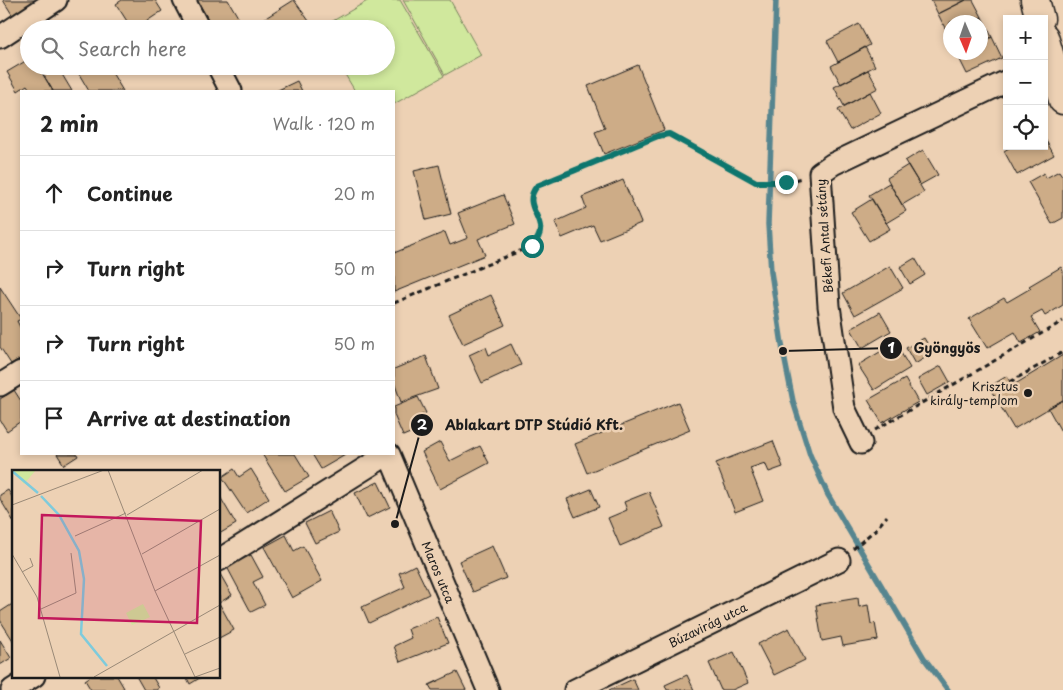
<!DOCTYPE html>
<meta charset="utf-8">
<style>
:root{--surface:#fff;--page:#f6f6f6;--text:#222;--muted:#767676;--line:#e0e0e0}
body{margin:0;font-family:"Playpen Sans",sans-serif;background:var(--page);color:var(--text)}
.controls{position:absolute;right:15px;top:15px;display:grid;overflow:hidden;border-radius:0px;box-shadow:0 2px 8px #0003}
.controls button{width:45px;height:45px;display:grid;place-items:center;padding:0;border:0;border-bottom:1px solid var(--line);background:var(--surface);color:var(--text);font:25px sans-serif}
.compass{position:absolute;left:943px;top:15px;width:45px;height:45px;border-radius:50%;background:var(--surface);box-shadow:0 2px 8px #0003;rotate:178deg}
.stop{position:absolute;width:15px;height:15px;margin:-11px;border:4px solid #0f766e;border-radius:50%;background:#fff}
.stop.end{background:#0f766e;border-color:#fff;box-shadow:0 1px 5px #0008}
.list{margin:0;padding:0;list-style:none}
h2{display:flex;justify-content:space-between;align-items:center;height:65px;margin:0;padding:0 20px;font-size:21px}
h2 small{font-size:16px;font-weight:400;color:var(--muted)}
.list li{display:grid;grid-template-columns:32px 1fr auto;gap:15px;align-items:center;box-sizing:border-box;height:75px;padding:0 20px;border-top:1px solid var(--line)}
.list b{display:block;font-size:19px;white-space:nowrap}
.list em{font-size:16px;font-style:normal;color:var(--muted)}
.icon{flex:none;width:28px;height:28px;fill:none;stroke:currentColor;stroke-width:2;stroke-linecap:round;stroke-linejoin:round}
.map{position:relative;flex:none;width:1063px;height:690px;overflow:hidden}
.search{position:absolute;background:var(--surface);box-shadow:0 2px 8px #0003;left:20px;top:20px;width:375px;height:55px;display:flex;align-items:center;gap:12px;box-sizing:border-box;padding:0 18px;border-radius:28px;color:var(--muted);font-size:19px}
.panel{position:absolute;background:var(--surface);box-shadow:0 2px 8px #0003;left:20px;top:90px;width:375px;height:365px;border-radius:0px}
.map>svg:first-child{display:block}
.green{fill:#d0e89d;stroke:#76825c}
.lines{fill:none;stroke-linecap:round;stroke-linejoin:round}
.stream{stroke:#57858f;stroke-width:5.5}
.building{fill:#cdac87;stroke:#1c1c1c}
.street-casing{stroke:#1c1c1c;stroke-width:25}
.secondary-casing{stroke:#1c1c1c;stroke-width:31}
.path{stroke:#1c1c1c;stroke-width:3;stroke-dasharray:5 4;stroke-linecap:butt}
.street{stroke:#edd1b4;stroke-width:21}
.secondary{stroke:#edd1b4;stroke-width:28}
.route{stroke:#0f766e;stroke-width:6}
.poi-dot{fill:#1c1c1c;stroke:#edd1b4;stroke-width:2}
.labels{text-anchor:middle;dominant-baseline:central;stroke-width:5;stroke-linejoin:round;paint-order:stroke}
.street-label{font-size:12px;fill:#1c1c1c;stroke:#edd1b4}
.poi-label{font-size:12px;fill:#1c1c1c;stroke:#edd1b4;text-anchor:end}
.inset-river{fill:none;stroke:#7ecbdc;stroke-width:2.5}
.inset-road{fill:none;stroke:#998977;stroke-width:1}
.view{fill:#c2185b;fill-opacity:0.15;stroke:#c2185b;stroke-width:2.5}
.inset-edge{fill:none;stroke:#1c1c1c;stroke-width:2.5}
.leader{fill:none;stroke:#1c1c1c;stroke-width:2}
.callout-dot{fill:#1c1c1c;stroke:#edd1b4;stroke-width:2}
.mark-label{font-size:15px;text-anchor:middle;font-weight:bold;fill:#fff}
.callout-label{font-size:14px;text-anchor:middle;font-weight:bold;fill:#1c1c1c;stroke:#edd1b4;stroke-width:5;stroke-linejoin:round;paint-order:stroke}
</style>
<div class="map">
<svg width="1063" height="690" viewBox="0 0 1063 690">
<rect width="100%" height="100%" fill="#edd1b4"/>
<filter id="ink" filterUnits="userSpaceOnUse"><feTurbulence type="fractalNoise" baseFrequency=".02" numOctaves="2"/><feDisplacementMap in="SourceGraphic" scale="10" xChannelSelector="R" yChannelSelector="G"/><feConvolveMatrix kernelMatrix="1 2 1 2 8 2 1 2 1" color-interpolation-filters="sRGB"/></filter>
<g filter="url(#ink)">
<path class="green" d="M 369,0 L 400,0 L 444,76 L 394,104 L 394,91 L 355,91 L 340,66 L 386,66 L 386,29 L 319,29 Z
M 403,0 L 450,0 L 481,55 L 445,75 Z"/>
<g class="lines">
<path class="stream" d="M 776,0 L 768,224 L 771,272 L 783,351 L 793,401 L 810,455 L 828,495 L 924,658 L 948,690"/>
</g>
<path class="building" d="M 3,0 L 36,0 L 36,1 L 13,16 Z
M 122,0 L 155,0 L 162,11 L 135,29 L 132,29 L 116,4 Z
M 197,0 L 228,0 L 245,29 L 214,29 Z
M 294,0 L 309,21 L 297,29 L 259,29 L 256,24 Z
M 931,0 L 966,0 L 938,14 Z
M 966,0 L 973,0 L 982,17 L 971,22 L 950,22 L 950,32 L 948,34 L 938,14 Z
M 982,17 L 992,37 L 980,43 L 980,22 L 971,22 Z
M 859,24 L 870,45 L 838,62 L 827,41 Z
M 992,37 L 1002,58 L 967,74 L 957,54 L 980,52 L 980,43 Z
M 865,47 L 875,66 L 841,84 L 831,66 Z
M 29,59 L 29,66 L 38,66 L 53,91 L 31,91 L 27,85 L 18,91 L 7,72 Z
M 638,65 L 664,130 L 604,154 L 595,132 L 605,128 L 588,86 Z
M 38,66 L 67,66 L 60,71 L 72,91 L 53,91 Z
M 93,66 L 108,66 L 123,91 L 89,91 L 79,74 Z
M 868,70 L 878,88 L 844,106 L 834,87 Z
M 297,81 L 302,91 L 276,91 Z
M 870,92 L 881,113 L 850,130 L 838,110 Z
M 1044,137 L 1054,155 L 1017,175 L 1004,151 L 1012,146 L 1044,146 Z
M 923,150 L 938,175 L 920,185 L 905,161 Z
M 439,165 L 451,214 L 426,220 L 414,171 Z
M 908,165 L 924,192 L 902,205 L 887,178 Z
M 1059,171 L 1063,177 L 1063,218 L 1052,224 L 1028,182 L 1044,173 L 1046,178 Z
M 623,180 L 641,223 L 600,240 L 593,225 L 562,238 L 555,222 L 586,208 L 582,197 Z
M 889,183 L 906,211 L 886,223 L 869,195 Z
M 503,195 L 515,224 L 478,239 L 485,255 L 394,292 L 394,253 L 445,232 L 450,245 L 468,238 L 458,213 Z
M 872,199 L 890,229 L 869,241 L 851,212 Z
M 915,258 L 925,275 L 910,284 L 900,267 Z
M 890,266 L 903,288 L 855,315 L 843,293 Z
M 1061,267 L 1063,271 L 1063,305 L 1045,316 L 1042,311 L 1031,317 L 1040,332 L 1021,343 L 1015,332 L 987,348 L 969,319 L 1004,298 L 1007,302 L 1031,288 L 1029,286 Z
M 0,287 L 21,319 L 17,321 L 21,329 L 21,358 L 11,364 L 0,347 Z
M 491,295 L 505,325 L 463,344 L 449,315 Z
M 880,312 L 891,331 L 862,348 L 851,329 Z
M 924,338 L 933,353 L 915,364 L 906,348 Z
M 895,343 L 910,368 L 874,390 L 858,365 Z
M 511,344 L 521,365 L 482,383 L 469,355 L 486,347 L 489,355 Z
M 1063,355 L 1063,400 L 1014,429 L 989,387 L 1007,376 L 1012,386 Z
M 426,356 L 438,389 L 401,402 L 394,382 L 394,369 Z
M 941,366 L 950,382 L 927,395 L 918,379 Z
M 905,379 L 918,402 L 882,423 L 868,400 Z
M 14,390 L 21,401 L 21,421 L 7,431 L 0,420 L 0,399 Z
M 418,397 L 426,413 L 417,417 L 422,428 L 403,436 L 394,415 L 394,407 Z
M 1063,400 L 1063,435 L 1048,408 Z
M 678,402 L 690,430 L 587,473 L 575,444 Z
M 773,441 L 783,467 L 769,472 L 765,463 L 750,468 L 763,501 L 735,512 L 716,463 Z
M 440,442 L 450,461 L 480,446 L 489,463 L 440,489 L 422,452 Z
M 57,454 L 77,454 L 78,456 L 64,465 Z
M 262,454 L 295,454 L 309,477 L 285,491 Z
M 312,454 L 347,454 L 321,469 Z
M 234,469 L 239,477 L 251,469 L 269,498 L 246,513 L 222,477 Z
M 378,482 L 390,507 L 367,518 L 355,493 Z
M 591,489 L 599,507 L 575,517 L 567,499 Z
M 8,490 L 14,500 L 14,522 L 0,499 L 0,495 Z
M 649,492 L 664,527 L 620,546 L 608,518 L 627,510 L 624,502 Z
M 219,495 L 236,524 L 219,534 Z
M 329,511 L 339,532 L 315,543 L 305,523 Z
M 286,535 L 294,551 L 303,546 L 322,581 L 292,598 L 264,547 Z
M 492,546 L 506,578 L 473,592 L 459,561 Z
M 251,555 L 263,577 L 253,582 L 265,605 L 251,612 L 227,567 Z
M 415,565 L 429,594 L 369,623 L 362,607 L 405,587 L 399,573 Z
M 220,574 L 232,595 L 219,603 L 234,630 L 219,638 L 219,575 Z
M 858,598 L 859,607 L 868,605 L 871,624 L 875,623 L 878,640 L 843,646 L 841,637 L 822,641 L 816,605 Z
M 14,603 L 14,642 L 0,620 L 0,612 Z
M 437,617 L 448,643 L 400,662 L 394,646 L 411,638 L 408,629 Z
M 789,628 L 805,660 L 774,675 L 758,644 Z
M 0,640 L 11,658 L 0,665 Z
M 734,652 L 748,683 L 732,690 L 721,690 L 709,663 Z
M 457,672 L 466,690 L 432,690 L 429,685 Z
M 687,675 L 694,690 L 667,690 L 665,685 Z
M 91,676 L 117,676 L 124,688 L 120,690 L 91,690 L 85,680 Z
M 136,676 L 152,676 L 159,688 L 156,690 L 144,690 Z
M 186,676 L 203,676 L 190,684 Z
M 633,679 L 638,690 L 609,690 Z"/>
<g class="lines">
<g class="street-casing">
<g id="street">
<path d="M 184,0 L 199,29"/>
<path d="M 0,37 L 56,0"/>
<path d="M 218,66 L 231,91"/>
<path d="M 0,385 L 21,372"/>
<path d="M 861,443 L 844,408 L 829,306 L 820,173 L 833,164 L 1007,81"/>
<path id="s1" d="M 389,454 L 488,690"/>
<path d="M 219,560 L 388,454"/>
<path d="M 12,690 L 34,676"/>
<path id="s2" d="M 575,690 L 839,560"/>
</g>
</g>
<g class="secondary-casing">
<path id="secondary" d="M 1035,0 L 1040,19
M 1044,37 L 1063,100"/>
</g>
<path class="path" d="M 394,303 L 532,246 C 556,221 518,210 537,186 L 658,136 L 669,134 L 756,182 L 785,182 L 802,178
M 1010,382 L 1063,352
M 875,430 L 1063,321
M 853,549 L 876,529 L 887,516"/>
<use href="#street" class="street"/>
<use href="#secondary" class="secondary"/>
</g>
</g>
<g class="lines" filter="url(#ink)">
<path class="route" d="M 532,246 C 556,221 518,209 537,186 L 658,136 L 669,134 L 756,182 L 786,182"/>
</g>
<circle class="poi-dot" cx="1028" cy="393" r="5"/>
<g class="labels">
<g class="street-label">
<text transform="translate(824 236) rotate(-94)">Békefi Antal sétány</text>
<text stroke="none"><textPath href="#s1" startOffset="128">Maros utca</textPath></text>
<text stroke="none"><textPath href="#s2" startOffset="148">Búzavirág utca</textPath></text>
</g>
<g class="poi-label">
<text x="1018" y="386">Krisztus<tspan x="1018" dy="14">király-templom</tspan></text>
</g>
</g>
<g transform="translate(12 470)">
<rect width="208" height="208" fill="#edd1b4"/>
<path d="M 0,0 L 24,0 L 12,14 ZM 131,134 L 138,147 L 120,155 L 114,143 Z" fill="#d0e89d"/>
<path class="inset-river" d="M 0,1 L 26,23M 29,26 L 47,45 L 67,81 L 72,109 L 69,164 L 95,196"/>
<path class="inset-road" d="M 96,0 L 143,121 L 183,207 L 208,198M 0,35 L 92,0M 115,45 L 191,0M 63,66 L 114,43M 0,84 L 25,127 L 48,207M 130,84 L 208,39M 10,102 L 21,96 L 18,88M 143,121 L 208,85M 29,139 L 64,123 L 59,83M 173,184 L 208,167M 82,207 L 208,135"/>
<path class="view" d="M 30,45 L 189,51 L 185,153 L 27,148 Z"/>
<rect width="208" height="208" class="inset-edge"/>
</g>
<path class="leader" d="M783 351L891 348M395 524L422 425"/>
<g class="callout-dot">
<circle cx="783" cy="351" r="5"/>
<circle cx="395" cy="524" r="5"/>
<circle cx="891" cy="348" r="12"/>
<circle cx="422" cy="425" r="12"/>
</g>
<g class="mark-label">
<text x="891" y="353">1</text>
<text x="422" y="430">2</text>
</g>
<g class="callout-label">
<text x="947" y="353">Gyöngyös</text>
<text x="534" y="430">Ablakart DTP Stúdió Kft.</text>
</g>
</svg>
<div class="controls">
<button>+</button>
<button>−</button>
<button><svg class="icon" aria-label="locate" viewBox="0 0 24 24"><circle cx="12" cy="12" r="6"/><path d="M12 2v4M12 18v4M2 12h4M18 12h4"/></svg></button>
</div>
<svg class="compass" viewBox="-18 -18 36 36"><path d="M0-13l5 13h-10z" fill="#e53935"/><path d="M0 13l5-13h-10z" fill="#767676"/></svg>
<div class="stop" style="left:532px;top:246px"></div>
<div class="stop end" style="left:786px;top:182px"></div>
<div class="search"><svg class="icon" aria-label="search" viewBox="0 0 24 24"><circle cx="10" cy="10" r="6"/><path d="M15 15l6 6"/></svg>Search here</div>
<section class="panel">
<h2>2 min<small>Walk · 120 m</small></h2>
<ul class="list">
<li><svg class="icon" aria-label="ahead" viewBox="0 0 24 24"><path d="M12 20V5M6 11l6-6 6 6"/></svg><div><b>Continue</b></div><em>20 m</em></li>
<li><svg class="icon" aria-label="right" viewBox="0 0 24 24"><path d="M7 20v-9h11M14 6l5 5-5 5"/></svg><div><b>Turn right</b></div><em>50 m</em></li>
<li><svg class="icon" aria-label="right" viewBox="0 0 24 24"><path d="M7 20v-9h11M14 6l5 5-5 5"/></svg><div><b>Turn right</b></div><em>50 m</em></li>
<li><svg class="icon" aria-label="arrive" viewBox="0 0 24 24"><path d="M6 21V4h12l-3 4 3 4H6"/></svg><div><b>Arrive at destination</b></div></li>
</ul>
</section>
</div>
